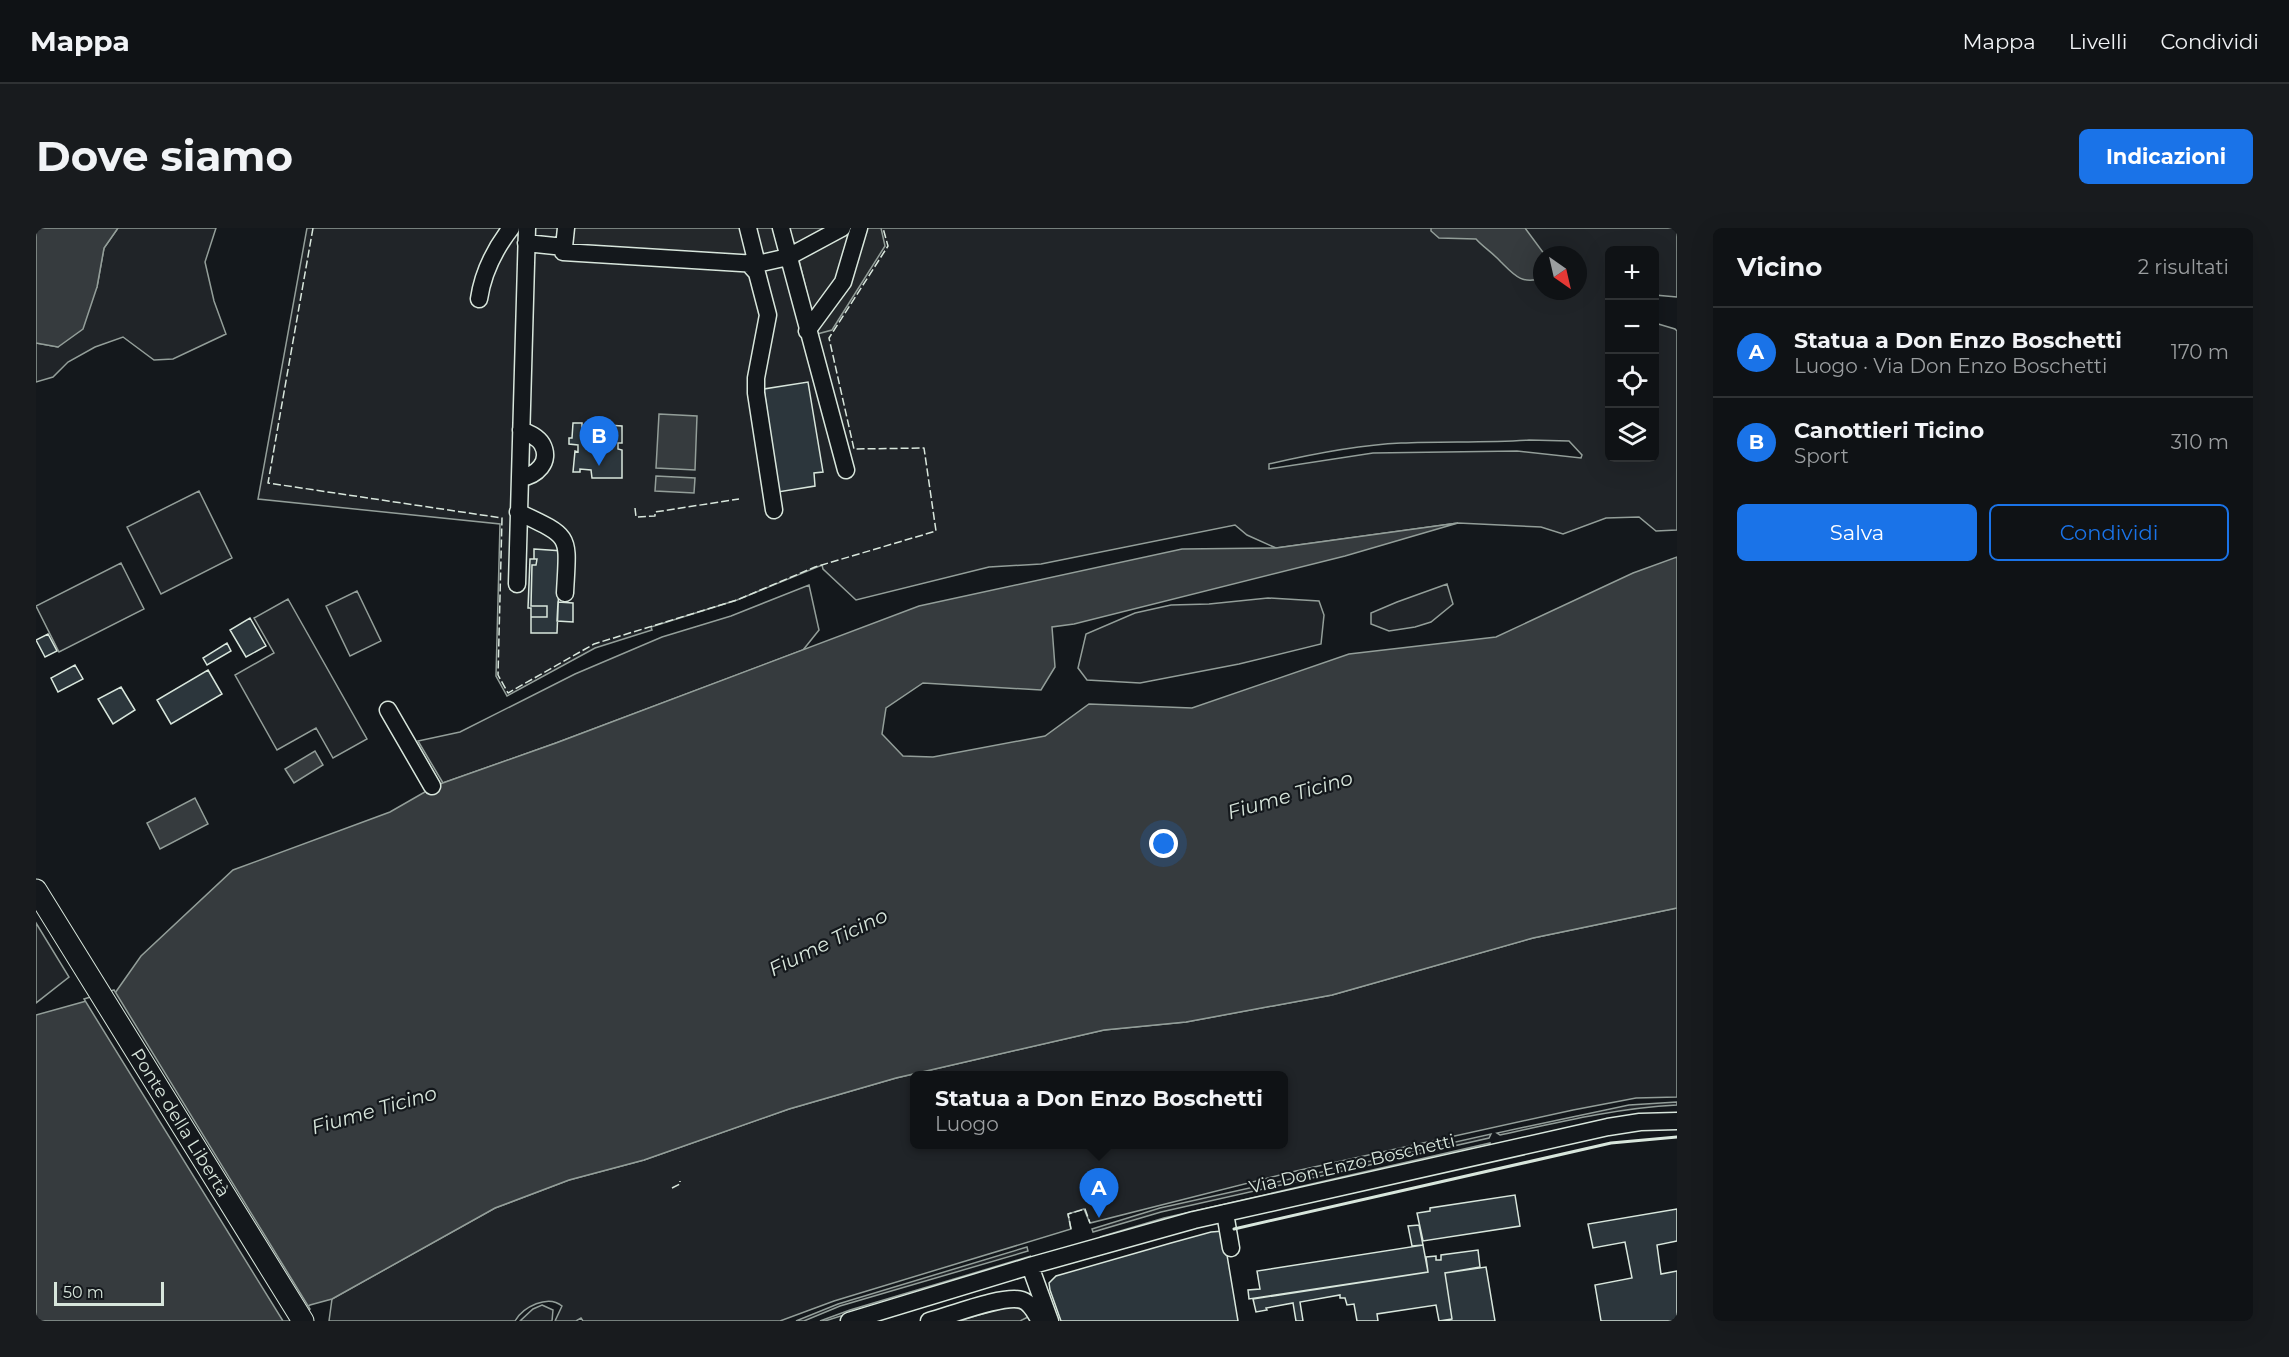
<!DOCTYPE html>
<html lang="it">
<meta charset="utf-8">
<style>
:root{--surface:#0f1215;--page:#181b1e;--text:#f1f3f6;--muted:#9b9ea0;--line:#2f3234;--accent:#1a73e8}
body{margin:0;font-family:Montserrat,sans-serif;background:var(--page);color:var(--text)}
.controls{position:absolute;right:18px;top:18px;display:grid;overflow:hidden;border-radius:9px;box-shadow:0 6px 24px #0002}
.controls button{width:54px;height:54px;display:grid;place-items:center;padding:0;border:0;border-bottom:2px solid var(--line);background:var(--surface);color:var(--text);font:30px sans-serif}
.compass{position:absolute;left:1497px;top:18px;width:54px;height:54px;border-radius:50%;background:var(--surface);box-shadow:0 6px 24px #0002;rotate:146deg}
.scale{position:absolute;left:18px;bottom:15px;width:110px;box-sizing:border-box;padding-left:6px;border:3px solid #d8e6dc;border-top:0;font-size:16px;line-height:21px;white-space:nowrap;color:#d8e6dc;-webkit-text-stroke:4px #14181c;paint-order:stroke}
.you{position:absolute;left:1128px;top:616px;width:21px;height:21px;margin:-15px;border:4px solid #fff;border-radius:50%;background:#1a73e8;box-shadow:0 0 0 9px #1a73e833}
.badge{display:grid;place-items:center;width:39px;height:39px;border-radius:50%;background:var(--accent);color:#fff;font-size:20px;font-weight:700}
.pin{position:absolute;translate:-50% -50px;filter:drop-shadow(0 2px 3px #0008)}
.pin::after{content:'';position:absolute;top:32px;width:21px;height:18px;background:inherit;clip-path:polygon(0 0,100% 0,50% 100%)}
.popup{position:absolute;left:874px;top:843px;width:378px;height:78px;box-sizing:border-box;display:grid;place-content:center;border-radius:9px;background:var(--surface);filter:drop-shadow(0 2px 4px #0005);font-size:20px;white-space:nowrap;color:var(--muted)}
.popup b{font-size:22px;color:var(--text)}
.popup::after{content:'';position:absolute;left:50%;top:100%;margin-left:-12px;border:12px solid transparent;border-top-color:var(--surface)}
.list{margin:0;padding:0;list-style:none}
h2{display:flex;justify-content:space-between;align-items:center;height:78px;margin:0;padding:0 24px;font-size:26px}
h2 small{font-size:20px;font-weight:400;color:var(--muted)}
.list li{display:grid;grid-template-columns:39px 1fr auto;gap:18px;align-items:center;box-sizing:border-box;height:90px;padding:0 24px;border-top:2px solid var(--line)}
.list b{display:block;font-size:22px;white-space:nowrap}
.list p{margin:0;font-size:20px;white-space:nowrap;color:var(--muted)}
.list em{font-size:20px;font-style:normal;color:var(--muted)}
.actions{display:flex;gap:12px;padding:18px 24px}
.actions a{flex:1;padding:14px 0;border:2px solid var(--accent);border-radius:9px;text-align:center;font-size:21px;color:var(--accent)}
.actions .main{background:var(--accent);color:#fff}
.icon{flex:none;width:33px;height:33px;fill:none;stroke:currentColor;stroke-width:2;stroke-linecap:round;stroke-linejoin:round}
.map{position:relative;flex:none;width:1641px;height:1093px;overflow:hidden;border-radius:9px}
header{display:flex;align-items:center;gap:36px;box-sizing:border-box;height:84px;padding:0 30px;background:var(--surface);border-bottom:2px solid var(--line)}
header strong{font-size:28px}
nav{display:flex;gap:33px;margin-inline-start:auto;font-size:21px}
.intro{display:flex;align-items:center;justify-content:space-between;box-sizing:border-box;height:144px;padding:0 36px}
h1{margin:0;font-size:42px}
.button{padding:15px 27px;border-radius:9px;background:var(--accent);color:#fff;font-size:21px;font-weight:700}
main{display:flex;gap:36px;padding:0 36px}
aside{flex:1;background:var(--surface);border-radius:9px;box-shadow:0 6px 24px #0002}
.map>svg:first-child{display:block}
.green{fill:#202428;stroke:#939e99;stroke-width:1.5;fill-rule:evenodd}
.parking{fill:#24282b;stroke:#939e99;stroke-width:1.5}
.water{fill:#363b3e;stroke:#939e99;stroke-width:1.5}
.pier{fill:#14181c;stroke:#939e99;stroke-width:1.5}
.building{fill:#2c363c;stroke:#d8e6dc;stroke-width:1.5}
.lines{fill:none;stroke-linecap:round;stroke-linejoin:round}
.minor-casing{stroke:#d8e6dc;stroke-width:19}
.major-casing{stroke:#d8e6dc;stroke-width:23}
.minor{stroke:#14181c;stroke-width:16}
.major{stroke:#14181c;stroke-width:21}
.fence{stroke:#d8e6dc;stroke-width:1.5;stroke-dasharray:8 3;stroke-linecap:butt}
.wall{stroke:#d8e6dc;stroke-width:3}
.labels{text-anchor:middle;dominant-baseline:central;stroke-width:4.5;stroke-linejoin:round;paint-order:stroke}
.street-label{font-size:18px;fill:#d8e6dc;stroke:#14181c}
.water-label{font-size:20px;font-style:italic;fill:#d8e6dc;stroke:#14181c}
</style>
<header>
<strong>Mappa</strong>
<nav><a>Mappa</a><a>Livelli</a><a>Condividi</a></nav>
</header>
<div class="intro"><h1>Dove siamo</h1><a class="button">Indicazioni</a></div>
<main>
<div class="map">
<svg width="1641" height="1093" viewBox="0 0 1641 1093">
<rect width="100%" height="100%" fill="#14181c"/>
<path class="green" d="M 82,0 L 180,0 L 169,34 L 178,73 L 190,106 L 137,131 L 118,132 L 87,109 L 59,119 L 32,134 L 17,149 L 0,154 L 0,115 L 22,119 L 61,59 L 68,20 Z
M 271,0 L 1641,0 L 1641,69 L 1619,67 L 1618,22 L 1574,22 L 1574,230 L 1618,230 L 1619,95 L 1639,101 L 1641,103 L 1641,302 L 1620,303 L 1603,289 L 1570,290 L 1527,306 L 1505,299 L 1422,295 L 1240,320 L 1211,307 L 1199,297 L 1005,336 L 953,339 L 820,372 L 787,341 L 786,337 L 701,372 L 615,399 L 616,402 L 559,420 L 471,468 L 460,448 L 464,296 L 222,271 ZM 1506,27 L 1542,27 L 1542,63 L 1506,63 ZM 1493,212 L 1533,213 L 1546,227 L 1545,230 L 1481,223 L 1337,225 L 1233,241 L 1233,236 C 1276,226 1320,217 1365,215 C 1407,213 1450,215 1493,212 Z
M 163,263 L 196,330 L 125,366 L 91,299 Z
M 85,335 L 108,381 L 23,424 L 0,378 Z
M 1411,356 L 1417,376 L 1395,394 L 1379,399 L 1353,403 L 1335,396 L 1335,385 L 1361,374 Z
M 773,357 L 783,402 L 767,422 L 520,515 L 407,555 L 382,513 L 424,504 L 539,446 L 626,409 L 695,388 Z
M 321,363 L 345,413 L 314,428 L 290,378 Z
M 1232,370 L 1283,373 L 1288,387 L 1285,416 L 1203,436 L 1104,455 L 1051,452 L 1042,440 L 1050,406 L 1099,385 L 1135,377 L 1173,376 Z
M 252,371 L 331,511 L 297,530 L 280,500 L 241,522 L 199,447 L 238,425 L 218,390 Z
M 1641,680 L 1641,869 L 1600,870 L 1537,882 L 1260,943 L 1054,995 L 1048,981 L 1032,986 L 1035,1001 L 798,1073 L 744,1093 L 547,1093 L 545,1090 L 540,1093 L 519,1093 L 526,1078 C 512,1066 487,1079 479,1093 L 293,1093 L 296,1071 L 459,980 L 533,952 L 608,932 L 753,881 L 860,850 L 1068,802 L 1150,794 L 1296,767 L 1497,710 ZM 878,848 L 1248,848 L 1248,916 L 878,916 Z
M 0,695 L 33,749 L 0,775 Z
M 1641,874 L 1641,877 C 1581,880 1523,894 1464,907 L 1461,905 L 1593,877 Z
M 1455,906 L 1453,910 L 1125,984 L 1057,1004 L 1056,1001 L 1124,980 Z
M 1454,915 L 1454,917 L 1128,991 L 1064,1009 L 1128,990 Z
M 991,1019 L 992,1023 L 804,1078 L 768,1093 L 760,1093 L 802,1076 Z
M 995,1028 L 789,1093 L 784,1093 L 814,1082 Z
M 506,1077 L 517,1082 L 516,1093 L 484,1093 L 497,1081 Z
M 976,1079 L 985,1081 L 994,1088 L 984,1093 L 923,1093 L 966,1080 Z"/>
<path class="parking" d="M 535,0 L 845,0 L 849,18 L 796,102 L 781,106 L 763,32 L 715,31 L 534,19 Z"/>
<path class="water" d="M 0,0 L 82,0 L 68,20 L 61,59 L 47,101 L 22,119 L 0,115 Z
M 1395,0 L 1489,0 L 1509,27 L 1506,27 L 1506,50 C 1486,57 1478,47 1465,34 C 1457,25 1447,19 1440,11 L 1403,10 L 1395,3 Z
M 623,186 L 661,188 L 659,242 L 620,240 Z
M 620,248 L 659,250 L 658,265 L 619,263 Z
M 1422,295 L 1309,328 L 1038,396 L 1016,399 L 1019,439 L 1005,462 L 887,455 L 850,480 L 846,506 L 867,528 L 897,529 L 1009,508 L 1053,476 L 1156,480 L 1313,426 L 1460,409 L 1597,345 L 1641,329 L 1641,680 L 1497,710 L 1296,767 L 1150,794 L 1068,802 L 860,850 L 753,881 L 608,932 L 533,952 L 459,980 L 296,1071 L 274,1077 L 248,1093 L 0,1093 L 0,787 L 79,765 L 105,728 L 197,642 L 354,584 L 401,557 L 520,515 L 883,378 L 1146,321 L 1240,320 Z
M 279,523 L 287,537 L 258,555 L 249,541 Z
M 159,570 L 172,596 L 124,621 L 111,595 Z"/>
<path class="pier" d="M 78,762 L 274,1081 L 254,1093 L 247,1093 L 48,771 Z"/>
<path class="building" d="M 772,154 L 787,244 L 778,245 L 779,258 L 742,264 L 728,161 Z
M 537,195 L 546,195 L 546,199 L 561,200 L 561,203 L 572,203 L 572,197 L 586,198 L 586,215 L 582,215 L 582,221 L 586,222 L 586,250 L 556,250 L 555,242 L 544,241 L 544,244 L 537,244 L 539,223 L 542,224 L 542,217 L 533,216 L 533,210 L 536,210 Z
M 498,321 L 527,323 L 524,332 L 521,405 L 495,405 L 495,389 L 511,389 L 511,378 L 495,378 L 496,337 L 500,337 L 501,331 L 498,331 Z
M 494,331 L 501,331 L 500,337 L 496,337 L 495,378 L 511,378 L 511,389 L 495,389 L 495,380 L 492,380 Z
M 522,374 L 537,375 L 537,394 L 521,393 Z
M 214,390 L 230,418 L 210,429 L 194,402 Z
M 12,406 L 21,423 L 9,429 L 0,412 Z
M 191,415 L 195,423 L 171,437 L 167,430 Z
M 39,437 L 47,451 L 22,464 L 15,450 Z
M 172,442 L 186,466 L 135,496 L 121,472 Z
M 85,459 L 99,482 L 77,496 L 62,471 Z
M 1479,967 L 1484,998 L 1387,1013 L 1381,985 L 1394,983 L 1394,980 Z
M 1641,981 L 1641,1013 L 1621,1017 L 1625,1046 L 1641,1043 L 1641,1093 L 1565,1093 L 1559,1057 L 1596,1050 L 1589,1014 L 1557,1020 L 1552,996 Z
M 1383,997 L 1387,1017 L 1376,1018 L 1372,998 Z
M 1187,1003 L 1202,1093 L 1025,1093 L 1014,1062 L 1013,1055 L 1020,1048 L 1135,1015 L 1175,1004 Z
M 1387,1017 L 1392,1044 L 1213,1071 L 1212,1062 L 1224,1061 L 1221,1043 Z
M 1442,1022 L 1444,1039 L 1409,1045 L 1416,1091 L 1403,1093 L 1400,1077 L 1341,1086 L 1342,1093 L 1321,1093 L 1318,1076 L 1311,1077 L 1309,1070 L 1304,1070 L 1304,1067 L 1264,1074 L 1267,1093 L 1260,1093 L 1257,1075 L 1230,1080 L 1231,1082 L 1220,1084 L 1217,1071 L 1392,1044 L 1390,1029 L 1400,1028 L 1400,1032 L 1405,1032 L 1405,1027 Z
M 1450,1039 L 1459,1093 L 1408,1093 L 1416,1091 L 1409,1045 Z"/>
<g class="lines">
<g class="minor-casing">
<path id="minor" d="M 745,0 L 810,242
M 490,15 L 528,19 L 527,24 L 721,36 L 712,0
M 528,19 L 530,0
M 712,35 L 721,45 L 732,87 L 720,150 L 720,165 L 738,282
M 721,36 L 752,29 L 806,0
M 443,71 C 447,44 458,22 475,0
M 771,103 L 807,54 L 823,0
M 484,250 C 500,248 516,234 506,216 C 501,208 492,205 485,202
M 482,284 C 537,310 532,306 529,365
M 481,356 L 491,0
M 352,482 L 396,558
M 1189,985 L 1195,1020
M 994,1038 L 1014,1093
M 813,1093 L 994,1038 L 1158,992 L 1572,899 L 1604,894 L 1641,893
M 893,1093 C 913,1088 968,1066 986,1072 C 995,1075 999,1085 1004,1093"/>
</g>
<g class="major-casing">
<g id="major">
<path id="s1" d="M 0,662 L 267,1093"/>
</g>
</g>
<use href="#minor" class="minor"/>
<use href="#major" class="major"/>
<path class="fence" d="M 277,0 L 232,255 L 466,290 L 462,447 L 472,465 L 558,416 L 701,372 L 779,339 L 900,303 L 888,220 L 818,221 L 793,110 L 852,18 L 847,0
M 599,280 L 600,289 L 619,288 L 619,284 L 703,271
M 636,960 L 644,956 L 644,953
M 1035,1001 L 1032,986 L 1049,981 L 1054,995"/>
<path class="wall" d="M 1198,1001 L 1575,915 L 1641,909"/>
</g>
<g class="labels">
<g class="street-label">
<text stroke="none"><textPath href="#s1" startOffset="274">Ponte della Libertà</textPath></text>
<text transform="translate(1316 936) rotate(-13)">Via Don Enzo Boschetti</text>
</g>
<g class="water-label">
<text transform="translate(1254 567) rotate(-16)">Fiume Ticino</text>
<text transform="translate(792 714) rotate(-26)">Fiume Ticino</text>
<text transform="translate(338 882) rotate(-16)">Fiume Ticino</text>
</g>
</g>
</svg>
<div class="controls">
<button>+</button>
<button>−</button>
<button><svg class="icon" aria-label="locate" viewBox="0 0 24 24"><circle cx="12" cy="12" r="6"/><path d="M12 2v4M12 18v4M2 12h4M18 12h4"/></svg></button>
<button><svg class="icon" aria-label="layers" viewBox="0 0 24 24"><path d="M12 4l9 5-9 5-9-5zM3 14l9 5 9-5"/></svg></button>
</div>
<svg class="compass" viewBox="-18 -18 36 36"><path d="M0-13l5 13h-10z" fill="#e53935"/><path d="M0 13l5-13h-10z" fill="#9b9ea0"/></svg>
<div class="scale">50 m</div>
<div class="you"></div>
<div class="pin badge" style="left:1063px;top:990px">A</div>
<div class="popup"><b>Statua a Don Enzo Boschetti</b>Luogo</div>
<div class="pin badge" style="left:563px;top:238px">B</div>
</div>
<aside>
<h2>Vicino<small>2 risultati</small></h2>
<ul class="list">
<li><span class="badge">A</span><div><b>Statua a Don Enzo Boschetti</b><p>Luogo · Via Don Enzo Boschetti</p></div><em>170 m</em></li>
<li><span class="badge">B</span><div><b>Canottieri Ticino</b><p>Sport</p></div><em>310 m</em></li>
</ul>
<div class="actions"><a class="main">Salva</a><a>Condividi</a></div>
</aside>
</main>
